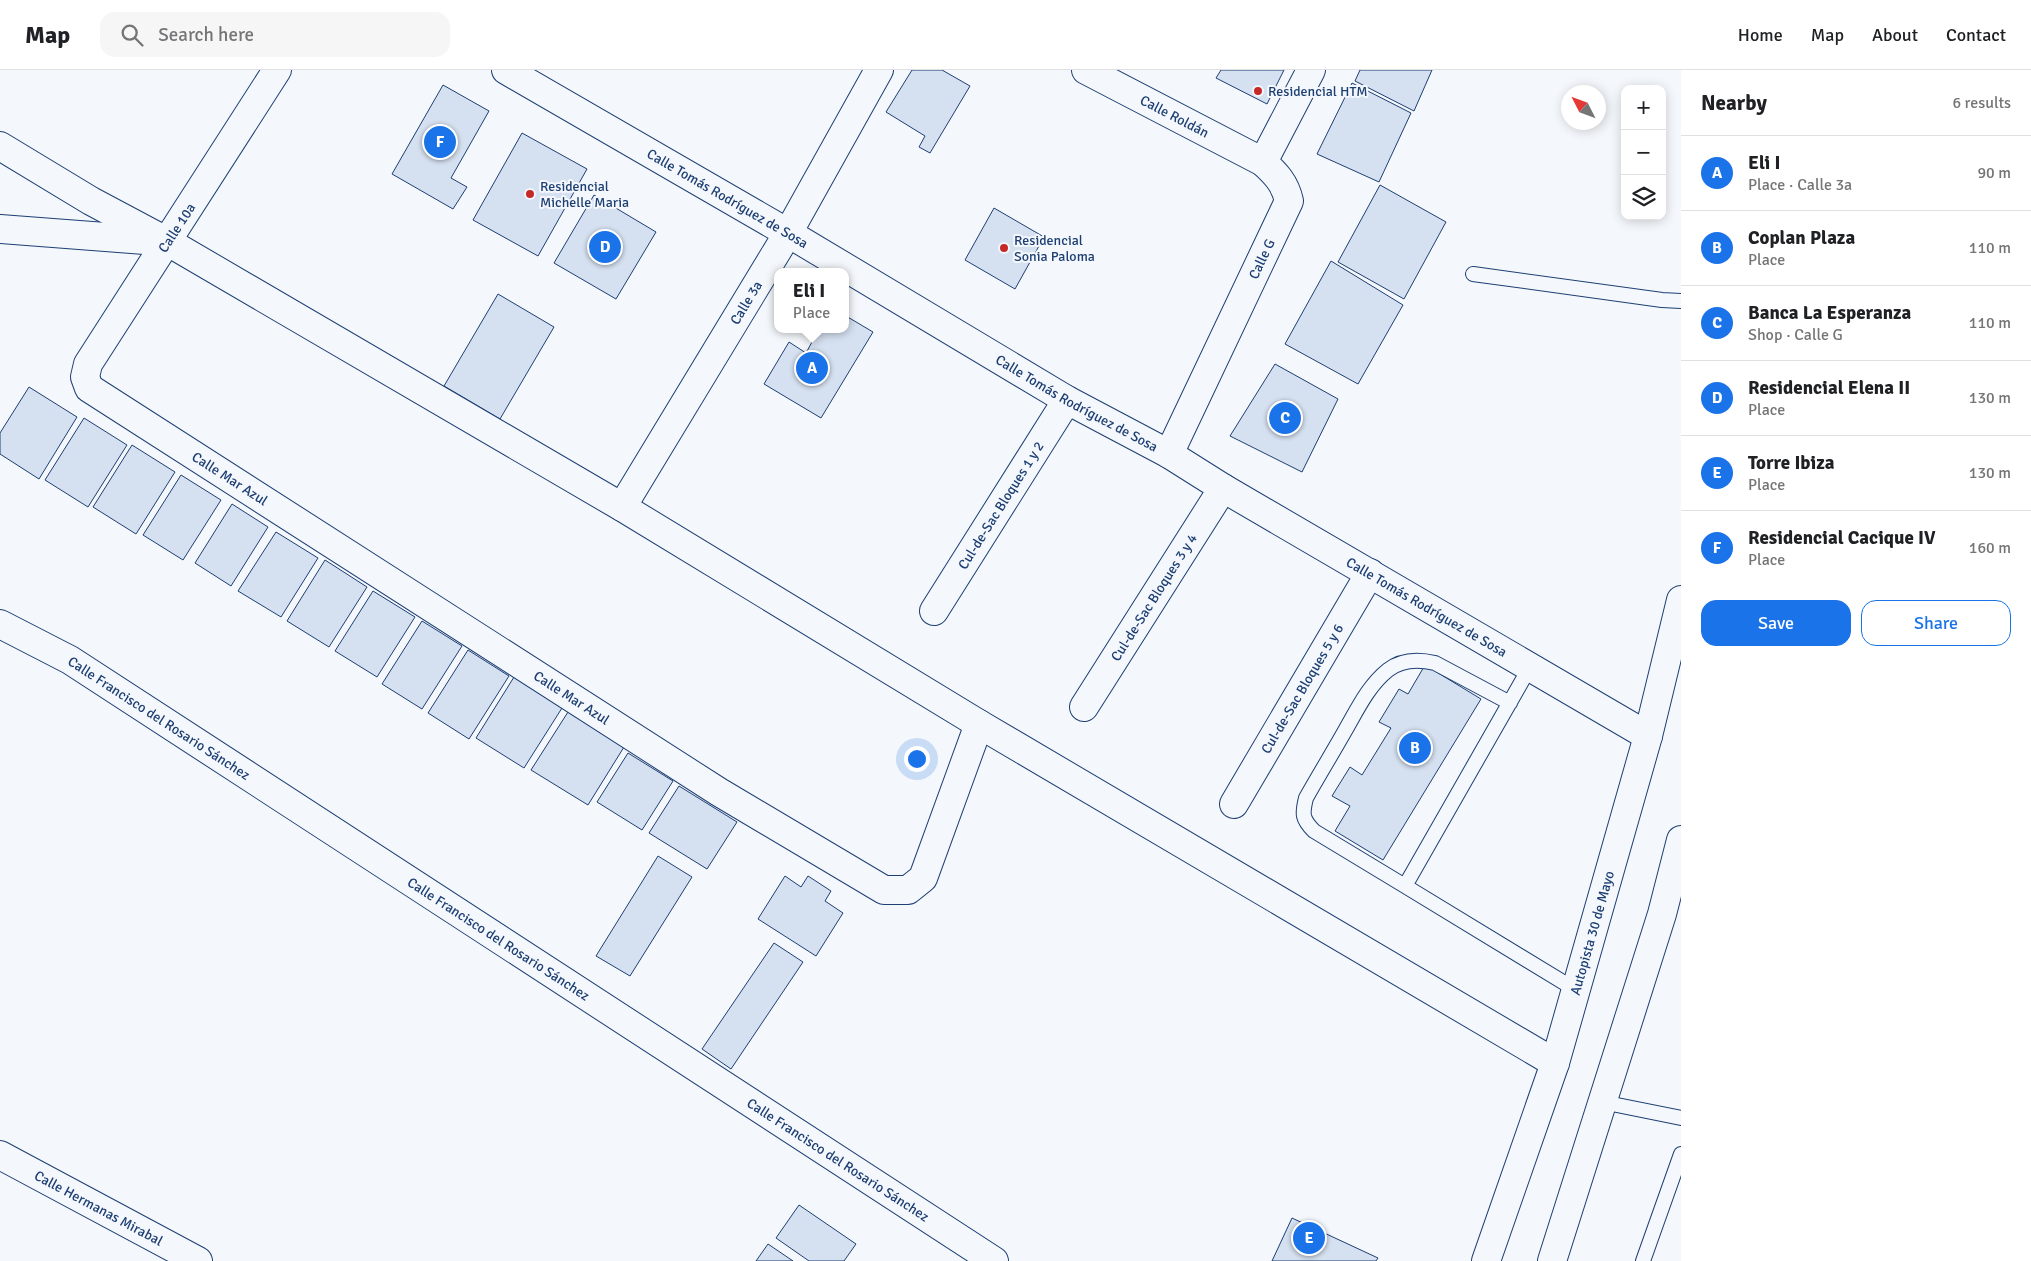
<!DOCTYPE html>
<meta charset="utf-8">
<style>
:root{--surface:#fff;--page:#f6f6f6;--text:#202124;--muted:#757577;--line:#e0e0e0;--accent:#1a73e8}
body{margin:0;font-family:Signika,sans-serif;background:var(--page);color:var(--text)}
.controls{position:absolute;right:15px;top:15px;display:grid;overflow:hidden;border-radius:10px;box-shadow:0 2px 12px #0003}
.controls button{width:45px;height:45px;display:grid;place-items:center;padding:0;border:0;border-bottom:1px solid var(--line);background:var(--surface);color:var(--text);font:25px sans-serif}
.compass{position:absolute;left:1561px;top:15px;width:45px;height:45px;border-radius:50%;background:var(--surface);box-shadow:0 2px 12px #0003;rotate:312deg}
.you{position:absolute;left:916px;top:688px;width:18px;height:18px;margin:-12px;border:4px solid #fff;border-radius:50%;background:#1a73e8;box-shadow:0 0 0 8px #1a73e833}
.badge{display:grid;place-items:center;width:32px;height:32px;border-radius:50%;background:var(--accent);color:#fff;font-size:16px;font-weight:700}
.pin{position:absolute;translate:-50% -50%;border:2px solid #fff;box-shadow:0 1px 5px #0006}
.popup{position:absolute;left:774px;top:198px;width:75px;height:65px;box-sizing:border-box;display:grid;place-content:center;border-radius:10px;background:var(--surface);filter:drop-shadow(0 1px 4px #0005);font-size:16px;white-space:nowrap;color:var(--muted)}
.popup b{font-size:19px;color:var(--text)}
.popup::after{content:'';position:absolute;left:50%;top:100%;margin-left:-10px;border:10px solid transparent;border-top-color:var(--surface)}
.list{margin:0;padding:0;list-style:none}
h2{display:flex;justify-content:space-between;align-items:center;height:65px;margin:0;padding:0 20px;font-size:21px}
h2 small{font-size:16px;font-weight:400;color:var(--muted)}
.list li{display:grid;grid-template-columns:32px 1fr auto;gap:15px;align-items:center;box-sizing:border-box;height:75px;padding:0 20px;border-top:1px solid var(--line)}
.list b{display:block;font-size:19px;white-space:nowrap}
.list p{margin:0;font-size:16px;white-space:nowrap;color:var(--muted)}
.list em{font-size:16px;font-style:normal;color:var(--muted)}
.actions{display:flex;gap:10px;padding:15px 20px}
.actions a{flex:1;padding:11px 0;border:1px solid var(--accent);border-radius:15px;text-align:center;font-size:18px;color:var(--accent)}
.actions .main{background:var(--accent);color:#fff}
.icon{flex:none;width:28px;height:28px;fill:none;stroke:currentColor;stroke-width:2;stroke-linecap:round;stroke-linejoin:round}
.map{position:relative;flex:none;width:1681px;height:1191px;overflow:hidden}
header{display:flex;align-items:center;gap:30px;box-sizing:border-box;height:70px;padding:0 25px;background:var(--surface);border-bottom:1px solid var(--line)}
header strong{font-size:24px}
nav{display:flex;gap:28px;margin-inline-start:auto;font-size:18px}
.search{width:350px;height:45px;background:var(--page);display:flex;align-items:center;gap:12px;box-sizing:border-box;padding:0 18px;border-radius:15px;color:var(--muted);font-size:19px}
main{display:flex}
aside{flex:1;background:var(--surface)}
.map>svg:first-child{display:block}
.building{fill:#d5e0f0;stroke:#1d3f73}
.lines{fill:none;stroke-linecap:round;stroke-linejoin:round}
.lane-casing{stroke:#1d3f73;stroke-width:16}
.street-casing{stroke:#1d3f73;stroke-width:30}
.highway-casing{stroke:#1d3f73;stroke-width:30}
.lane{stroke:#f4f7fb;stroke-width:14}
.street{stroke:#f4f7fb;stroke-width:28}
.highway{stroke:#f4f7fb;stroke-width:28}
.poi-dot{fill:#c62828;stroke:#f4f7fb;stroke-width:2}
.labels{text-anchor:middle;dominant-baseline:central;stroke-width:4;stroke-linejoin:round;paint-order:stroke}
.poi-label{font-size:14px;fill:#1d3f73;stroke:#f4f7fb;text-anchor:start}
.street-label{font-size:14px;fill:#1d3f73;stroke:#f4f7fb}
</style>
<header>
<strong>Map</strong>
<div class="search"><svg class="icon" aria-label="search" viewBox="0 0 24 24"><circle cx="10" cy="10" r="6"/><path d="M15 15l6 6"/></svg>Search here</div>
<nav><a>Home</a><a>Map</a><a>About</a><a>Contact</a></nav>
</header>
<main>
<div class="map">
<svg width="1681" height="1191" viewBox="0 0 1681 1191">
<rect width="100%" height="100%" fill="#f4f7fb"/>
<path class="building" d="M 912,0 L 942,0 L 970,16 L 930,83 L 919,77 L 925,66 L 886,42 Z
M 1221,0 L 1284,0 L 1267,34 L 1216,8 Z
M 1360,0 L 1432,0 L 1414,41 L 1355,11 Z
M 1352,13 L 1411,43 L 1379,112 L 1317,84 Z
M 443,15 L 489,41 L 451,108 L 467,117 L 453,139 L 392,104 Z
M 522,63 L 587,99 L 538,186 L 473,150 Z
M 1380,115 L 1446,152 L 1404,229 L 1338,192 Z
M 594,125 L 656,162 L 616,229 L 554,193 Z
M 994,138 L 1044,167 L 1015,219 L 965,190 Z
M 1331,191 L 1403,235 L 1358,314 L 1285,274 Z
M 498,224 L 554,257 L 500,349 L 444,316 Z
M 846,246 L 873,262 L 821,348 L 764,314 L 789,272 L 806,283 L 819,259 L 846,259 Z
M 1275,294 L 1338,329 L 1302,402 L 1230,366 Z
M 29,317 L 77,347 L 39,409 L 0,384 L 0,363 Z
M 84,348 L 127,375 L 88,437 L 45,410 Z
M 132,375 L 175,402 L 136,464 L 93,437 Z
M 181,405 L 221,430 L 183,490 L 143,465 Z
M 232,434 L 268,457 L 231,516 L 195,493 Z
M 276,462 L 318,488 L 281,547 L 238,521 Z
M 325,490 L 367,517 L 329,577 L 287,551 Z
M 373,521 L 415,547 L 377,607 L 335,581 Z
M 422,551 L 462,576 L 422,639 L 382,614 Z
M 468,580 L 509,606 L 469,669 L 428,643 Z
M 1425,595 L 1481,629 L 1383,790 L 1335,761 L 1350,736 L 1332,726 L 1350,697 L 1362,705 L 1391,658 L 1379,652 L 1399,619 L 1408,624 Z
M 514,607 L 562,638 L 524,698 L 476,668 Z
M 568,642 L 624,677 L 588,735 L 531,700 Z
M 628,683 L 673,711 L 642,760 L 597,732 Z
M 679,716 L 737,752 L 707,799 L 649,763 Z
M 658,786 L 692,807 L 630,906 L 596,886 Z
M 785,806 L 801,817 L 808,806 L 831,821 L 825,831 L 843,843 L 816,886 L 758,849 Z
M 774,873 L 803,892 L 731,999 L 702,979 Z
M 799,1135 L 856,1174 L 844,1191 L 809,1191 L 776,1168 Z
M 1292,1148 L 1378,1188 L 1376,1191 L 1272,1191 Z
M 768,1174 L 793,1191 L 756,1191 Z"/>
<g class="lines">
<g class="lane-casing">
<path id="lane" d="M 1473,204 L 1662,230 L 1681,231
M 1510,633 L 1435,593 C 1418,589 1402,589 1388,600 C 1369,615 1358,638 1346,659 C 1333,682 1319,705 1306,728 C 1302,744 1302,749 1314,761 L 1405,816 L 1530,597
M 1405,816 L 1576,920
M 1602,1032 L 1681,1048
M 1643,1191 L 1681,1084"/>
</g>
<g class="street-casing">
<g id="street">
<path id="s1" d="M 277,0 L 88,294 L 85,307 L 89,318 L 719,722 L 884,820 L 908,820 L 923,808 L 979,654"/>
<path id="s2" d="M 506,0 L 788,163 L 1067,330 L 1169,384 L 1223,418 L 1648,666"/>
<path id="s3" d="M 1086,0 L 1263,92"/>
<path d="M 0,76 L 91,131 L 168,172 L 622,437 L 979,654 L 1555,993"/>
<path d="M 0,159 L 158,171"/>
<path id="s4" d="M 1169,384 L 1289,131 C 1285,113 1276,104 1263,92 L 1311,0"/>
<path id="s5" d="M 622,437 L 788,163 L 879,0"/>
<path id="s6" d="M 934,541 L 1067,330"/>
<path id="s7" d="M 0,554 L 70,590 L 994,1191"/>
<path id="s8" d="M 1084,637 L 1223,418"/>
<path id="s9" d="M 1234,734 L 1370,503"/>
<path id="s10" d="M 0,1085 L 198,1191"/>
</g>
</g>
<g class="highway-casing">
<g id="highway">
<path id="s11" d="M 1486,1191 L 1555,993 L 1648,666 L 1681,530"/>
<path d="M 1552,1191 L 1662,844 L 1681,770"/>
</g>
</g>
<use href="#lane" class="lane"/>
<use href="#street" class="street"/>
<use href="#highway" class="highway"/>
</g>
<g class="poi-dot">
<circle cx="1258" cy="21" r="5"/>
<circle cx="530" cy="124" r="5"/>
<circle cx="1004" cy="178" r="5"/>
</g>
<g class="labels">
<g class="poi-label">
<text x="1268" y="21">Residencial HTM</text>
<text x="540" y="116">Residencial<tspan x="540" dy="16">Michelle Maria</tspan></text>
<text x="1014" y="170">Residencial<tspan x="1014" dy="16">Sonia Paloma</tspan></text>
</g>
<g class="street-label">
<text stroke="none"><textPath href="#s3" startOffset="100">Calle Roldán</textPath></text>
<text stroke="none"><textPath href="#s2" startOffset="256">Calle Tomás Rodríguez de Sosa</textPath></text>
<text transform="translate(177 158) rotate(-57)">Calle 10a</text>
<text stroke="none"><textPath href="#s4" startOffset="216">Calle G</textPath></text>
<text stroke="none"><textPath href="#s5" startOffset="239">Calle 3a</textPath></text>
<text stroke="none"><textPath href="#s2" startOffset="661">Calle Tomás Rodríguez de Sosa</textPath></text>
<text stroke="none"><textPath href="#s1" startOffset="542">Calle Mar Azul</textPath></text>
<text stroke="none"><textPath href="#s6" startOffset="125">Cul-de-Sac Bloques 1 y 2</textPath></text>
<text stroke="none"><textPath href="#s8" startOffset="130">Cul-de-Sac Bloques 3 y 4</textPath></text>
<text stroke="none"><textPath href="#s2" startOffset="1066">Calle Tomás Rodríguez de Sosa</textPath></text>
<text stroke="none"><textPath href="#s9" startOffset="134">Cul-de-Sac Bloques 5 y 6</textPath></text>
<text stroke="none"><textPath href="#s1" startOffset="948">Calle Mar Azul</textPath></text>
<text stroke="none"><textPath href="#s7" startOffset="185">Calle Francisco del Rosario Sánchez</textPath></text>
<text stroke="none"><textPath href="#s11" startOffset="345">Autopista 30 de Mayo</textPath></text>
<text stroke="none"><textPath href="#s7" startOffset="590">Calle Francisco del Rosario Sánchez</textPath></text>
<text stroke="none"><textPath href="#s7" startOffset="995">Calle Francisco del Rosario Sánchez</textPath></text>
<text stroke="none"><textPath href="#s10" startOffset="112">Calle Hermanas Mirabal</textPath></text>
</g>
</g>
</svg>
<div class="controls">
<button>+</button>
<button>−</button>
<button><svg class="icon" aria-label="layers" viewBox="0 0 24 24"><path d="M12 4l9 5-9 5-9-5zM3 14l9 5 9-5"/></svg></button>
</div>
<svg class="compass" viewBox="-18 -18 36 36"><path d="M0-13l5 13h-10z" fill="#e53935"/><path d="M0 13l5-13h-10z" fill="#757577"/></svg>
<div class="you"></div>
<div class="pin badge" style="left:812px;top:298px">A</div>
<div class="popup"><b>Eli I</b>Place</div>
<div class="pin badge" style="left:1415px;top:678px">B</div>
<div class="pin badge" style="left:1285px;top:348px">C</div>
<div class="pin badge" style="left:605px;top:177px">D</div>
<div class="pin badge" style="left:1309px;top:1168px">E</div>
<div class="pin badge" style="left:440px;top:72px">F</div>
</div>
<aside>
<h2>Nearby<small>6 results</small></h2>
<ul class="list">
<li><span class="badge">A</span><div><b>Eli I</b><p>Place · Calle 3a</p></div><em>90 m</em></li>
<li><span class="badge">B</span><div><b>Coplan Plaza</b><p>Place</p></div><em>110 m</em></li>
<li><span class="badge">C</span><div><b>Banca La Esperanza</b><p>Shop · Calle G</p></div><em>110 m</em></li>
<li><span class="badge">D</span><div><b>Residencial Elena II</b><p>Place</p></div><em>130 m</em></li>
<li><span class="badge">E</span><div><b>Torre Ibiza</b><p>Place</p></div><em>130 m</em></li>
<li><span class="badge">F</span><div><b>Residencial Cacique IV</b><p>Place</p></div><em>160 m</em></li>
</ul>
<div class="actions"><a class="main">Save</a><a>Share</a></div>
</aside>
</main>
